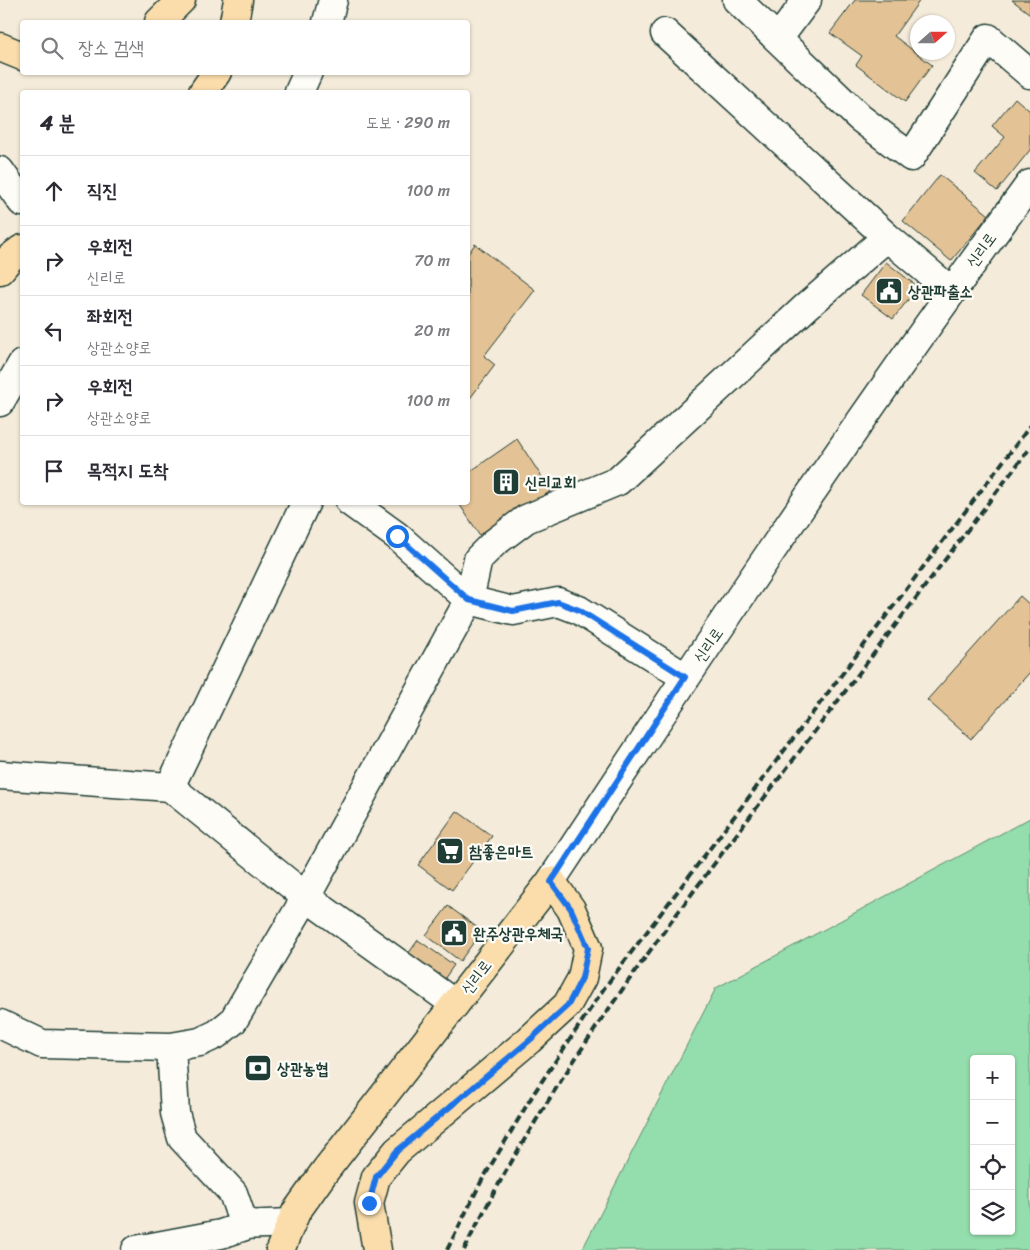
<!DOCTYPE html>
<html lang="ko">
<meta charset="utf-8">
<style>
:root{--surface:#fff;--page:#f7f7f7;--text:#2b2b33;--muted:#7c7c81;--line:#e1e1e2}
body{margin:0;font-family:Sriracha,"Poor Story",sans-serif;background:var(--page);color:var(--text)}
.controls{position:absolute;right:15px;bottom:15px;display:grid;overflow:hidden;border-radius:5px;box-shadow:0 1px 4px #0004}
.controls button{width:45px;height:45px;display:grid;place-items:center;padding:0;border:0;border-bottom:1px solid var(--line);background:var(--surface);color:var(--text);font:25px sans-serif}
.compass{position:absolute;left:910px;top:15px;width:45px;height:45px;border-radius:50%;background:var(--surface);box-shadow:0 1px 4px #0004;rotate:69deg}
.stop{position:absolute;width:15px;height:15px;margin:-11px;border:4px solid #1a73e8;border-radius:50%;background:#fff}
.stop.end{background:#1a73e8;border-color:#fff;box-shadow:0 1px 5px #0008}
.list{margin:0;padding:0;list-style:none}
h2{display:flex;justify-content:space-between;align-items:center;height:65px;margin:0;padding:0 20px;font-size:21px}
h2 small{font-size:16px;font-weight:400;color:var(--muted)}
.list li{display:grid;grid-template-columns:32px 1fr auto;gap:15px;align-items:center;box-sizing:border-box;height:70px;padding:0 20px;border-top:1px solid var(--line)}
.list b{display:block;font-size:19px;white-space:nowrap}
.list p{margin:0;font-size:16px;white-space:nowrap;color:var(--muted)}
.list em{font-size:16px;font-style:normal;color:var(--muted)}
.icon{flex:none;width:28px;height:28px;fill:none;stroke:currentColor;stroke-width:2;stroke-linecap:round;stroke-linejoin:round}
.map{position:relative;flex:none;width:1030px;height:1250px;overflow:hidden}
.search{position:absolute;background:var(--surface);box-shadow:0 1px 4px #0004;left:20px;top:20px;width:450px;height:55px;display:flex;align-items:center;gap:12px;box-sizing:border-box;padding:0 18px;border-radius:5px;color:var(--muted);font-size:19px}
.panel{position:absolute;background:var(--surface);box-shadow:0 1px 4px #0004;left:20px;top:90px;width:450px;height:415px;border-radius:5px}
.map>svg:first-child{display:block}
.green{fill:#94ddac;stroke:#5a8d70;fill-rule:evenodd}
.building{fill:#e3c295;stroke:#1f3d34}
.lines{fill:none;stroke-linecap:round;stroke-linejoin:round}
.minor-casing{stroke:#1f3d34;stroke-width:31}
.major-casing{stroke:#1f3d34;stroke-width:31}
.highway-casing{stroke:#1f3d34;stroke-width:31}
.minor{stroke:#fdfcf7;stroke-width:28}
.major{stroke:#fbddab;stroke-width:28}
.highway{stroke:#fbddab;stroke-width:28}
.rail{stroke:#1f3d34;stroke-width:4;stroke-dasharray:8 4;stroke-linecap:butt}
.route{stroke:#1a73e8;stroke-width:6}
.labels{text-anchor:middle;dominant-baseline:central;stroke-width:4.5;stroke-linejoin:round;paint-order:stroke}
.street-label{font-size:16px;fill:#1f3d34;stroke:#fdfcf7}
.poi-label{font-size:16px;font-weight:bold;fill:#1f3d34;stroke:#fdfcf7;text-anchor:start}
</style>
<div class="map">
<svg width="1030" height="1250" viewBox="0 0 1030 1250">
<rect width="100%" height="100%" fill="#f5ebda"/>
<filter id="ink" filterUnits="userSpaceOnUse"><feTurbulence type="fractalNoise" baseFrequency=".02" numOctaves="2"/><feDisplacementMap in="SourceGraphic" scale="10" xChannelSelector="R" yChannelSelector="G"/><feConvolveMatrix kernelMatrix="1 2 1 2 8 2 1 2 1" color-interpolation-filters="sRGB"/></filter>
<g filter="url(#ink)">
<path class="green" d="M 1030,818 L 1030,1250 L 582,1250 L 716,988 ZM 974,1059 L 1011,1059 L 1011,1231 L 974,1231 Z"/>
<path class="building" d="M 855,0 L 920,0 L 894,36 L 932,65 L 905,102 L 856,65 L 862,56 L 830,33 Z
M 1012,0 L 1030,0 L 1030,14 Z
M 1015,98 L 1030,111 L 1030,150 L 997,191 L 975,173 L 1005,137 L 992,126 Z
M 940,175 L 989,215 L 951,261 L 903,221 Z
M 475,244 L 535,290 L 484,356 L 495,365 L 468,401 L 468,254 Z
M 886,262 L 918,287 L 893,319 L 861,295 Z
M 517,439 L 551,491 L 481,537 L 458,502 L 468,502 L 468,473 Z
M 1020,596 L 1030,605 L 1030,672 L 971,739 L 927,700 Z
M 457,811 L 492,836 L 452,890 L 418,865 Z
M 448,906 L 482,931 L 460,961 L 426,935 Z
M 418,940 L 454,965 L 440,985 L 404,960 Z"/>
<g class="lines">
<g class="minor-casing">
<path id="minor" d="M 737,0 L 860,118 L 911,157 L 988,38 L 1030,74
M 327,22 L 333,0
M 665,33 L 887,237 L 951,291
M 778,39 L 807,0
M 299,92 L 308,72
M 0,171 L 22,202
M 0,402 L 22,364
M 350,502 L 397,536 L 469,600 L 513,611 L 558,602 L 579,610 L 685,677
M 0,775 L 170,787 L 306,897 L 455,1004
M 170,787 L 306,502
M 551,881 C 706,646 863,411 1030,184
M 0,1024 L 42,1044 L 171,1047 L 200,1042 L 217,1034 L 233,1021 L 306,897 L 469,600 L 478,559 L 494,543 L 526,519 L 618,481 L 806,307 L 887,237
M 171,1047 L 175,1113 L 182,1138 L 233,1193 L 244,1225 L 291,1223
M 136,1250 L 221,1234 L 248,1225"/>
</g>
<g class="major-casing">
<path id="major" d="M 280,1250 L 296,1212 L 325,1171 L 551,881 L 571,909 L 588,948 L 582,978 L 567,1005 L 529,1040 L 397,1151 L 376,1177 L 369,1203 L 377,1250"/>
</g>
<g class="highway-casing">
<path id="highway" d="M 159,22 L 181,0
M 234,22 L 238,0
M 0,47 L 22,56
M 203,92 L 217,72
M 0,270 L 10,258 L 22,249"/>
</g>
<use href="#minor" class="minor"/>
<use href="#major" class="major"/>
<use href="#highway" class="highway"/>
<path class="rail" d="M 447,1250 L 481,1182 L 534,1093 L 605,987 L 1030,426
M 464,1250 C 544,1089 653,944 761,802 C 851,684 940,566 1030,448"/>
</g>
</g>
<g class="lines" filter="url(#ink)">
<path class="route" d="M 369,1203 L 376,1177 L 397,1151 L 530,1040 L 568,1005 L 582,978 L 588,948 L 571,909 L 551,882 L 685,677 L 579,610 L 558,602 L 513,611 L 469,600 L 397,536"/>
</g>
<defs>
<g id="civic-square" transform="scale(1.4375)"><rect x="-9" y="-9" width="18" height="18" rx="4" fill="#1f3d34" stroke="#fdfcf7"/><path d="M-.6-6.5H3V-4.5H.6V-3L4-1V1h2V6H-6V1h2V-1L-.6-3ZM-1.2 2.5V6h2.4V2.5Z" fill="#fff"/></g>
<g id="building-square" transform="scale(1.4375)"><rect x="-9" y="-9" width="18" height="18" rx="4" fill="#1f3d34" stroke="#fdfcf7"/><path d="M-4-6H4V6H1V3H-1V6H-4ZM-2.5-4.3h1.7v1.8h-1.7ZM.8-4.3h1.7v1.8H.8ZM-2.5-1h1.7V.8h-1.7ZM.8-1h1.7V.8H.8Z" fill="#fff"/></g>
<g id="supermarket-square" transform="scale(1.4375)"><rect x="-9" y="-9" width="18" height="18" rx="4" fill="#1f3d34" stroke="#fdfcf7"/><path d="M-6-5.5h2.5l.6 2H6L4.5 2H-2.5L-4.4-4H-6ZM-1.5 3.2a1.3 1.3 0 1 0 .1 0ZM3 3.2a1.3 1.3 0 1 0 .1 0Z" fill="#fff"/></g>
<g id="bank-square" transform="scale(1.4375)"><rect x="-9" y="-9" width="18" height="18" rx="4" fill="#1f3d34" stroke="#fdfcf7"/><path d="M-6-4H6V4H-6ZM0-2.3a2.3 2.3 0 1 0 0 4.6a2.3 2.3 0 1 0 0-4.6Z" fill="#fff"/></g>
</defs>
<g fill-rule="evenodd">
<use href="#civic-square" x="889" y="291"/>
<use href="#building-square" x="506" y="482"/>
<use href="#supermarket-square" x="450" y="851"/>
<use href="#civic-square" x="454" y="933"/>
<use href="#bank-square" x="258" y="1068"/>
</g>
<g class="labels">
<g class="street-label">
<text transform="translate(981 250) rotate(-54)">신리로</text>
<text transform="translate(708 645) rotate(-55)">신리로</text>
<text transform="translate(476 977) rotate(-52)">신리로</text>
</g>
<g class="poi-label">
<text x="908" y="291">상관파출소</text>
<text x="525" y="482">신리교회</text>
<text x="469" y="851">참좋은마트</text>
<text x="473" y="933">완주상관우체국</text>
<text x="277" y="1068">상관농협</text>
</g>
</g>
</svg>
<div class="controls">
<button>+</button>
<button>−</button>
<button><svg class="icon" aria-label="locate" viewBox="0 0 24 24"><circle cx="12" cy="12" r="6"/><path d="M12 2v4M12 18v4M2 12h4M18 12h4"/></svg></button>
<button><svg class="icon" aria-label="layers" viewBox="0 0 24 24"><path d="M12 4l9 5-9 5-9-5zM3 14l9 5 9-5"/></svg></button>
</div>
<svg class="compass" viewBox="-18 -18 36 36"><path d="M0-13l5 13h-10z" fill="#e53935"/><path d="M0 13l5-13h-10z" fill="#7c7c81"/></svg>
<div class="stop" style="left:397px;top:536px"></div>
<div class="stop end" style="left:369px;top:1203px"></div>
<div class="search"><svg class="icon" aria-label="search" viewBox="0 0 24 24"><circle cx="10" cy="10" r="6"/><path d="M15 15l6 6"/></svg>장소 검색</div>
<section class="panel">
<h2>4 분<small>도보 · 290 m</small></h2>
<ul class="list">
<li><svg class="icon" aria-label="ahead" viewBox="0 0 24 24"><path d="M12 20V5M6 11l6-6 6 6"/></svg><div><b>직진</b></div><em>100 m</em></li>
<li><svg class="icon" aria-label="right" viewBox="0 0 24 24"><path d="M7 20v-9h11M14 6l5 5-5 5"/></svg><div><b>우회전</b><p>신리로</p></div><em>70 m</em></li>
<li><svg class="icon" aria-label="left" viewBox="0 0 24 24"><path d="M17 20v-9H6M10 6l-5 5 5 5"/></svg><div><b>좌회전</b><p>상관소양로</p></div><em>20 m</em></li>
<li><svg class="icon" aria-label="right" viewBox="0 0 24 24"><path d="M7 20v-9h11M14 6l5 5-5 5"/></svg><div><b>우회전</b><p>상관소양로</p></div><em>100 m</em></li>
<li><svg class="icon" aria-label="arrive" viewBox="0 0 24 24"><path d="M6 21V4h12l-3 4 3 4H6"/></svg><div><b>목적지 도착</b></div></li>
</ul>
</section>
</div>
